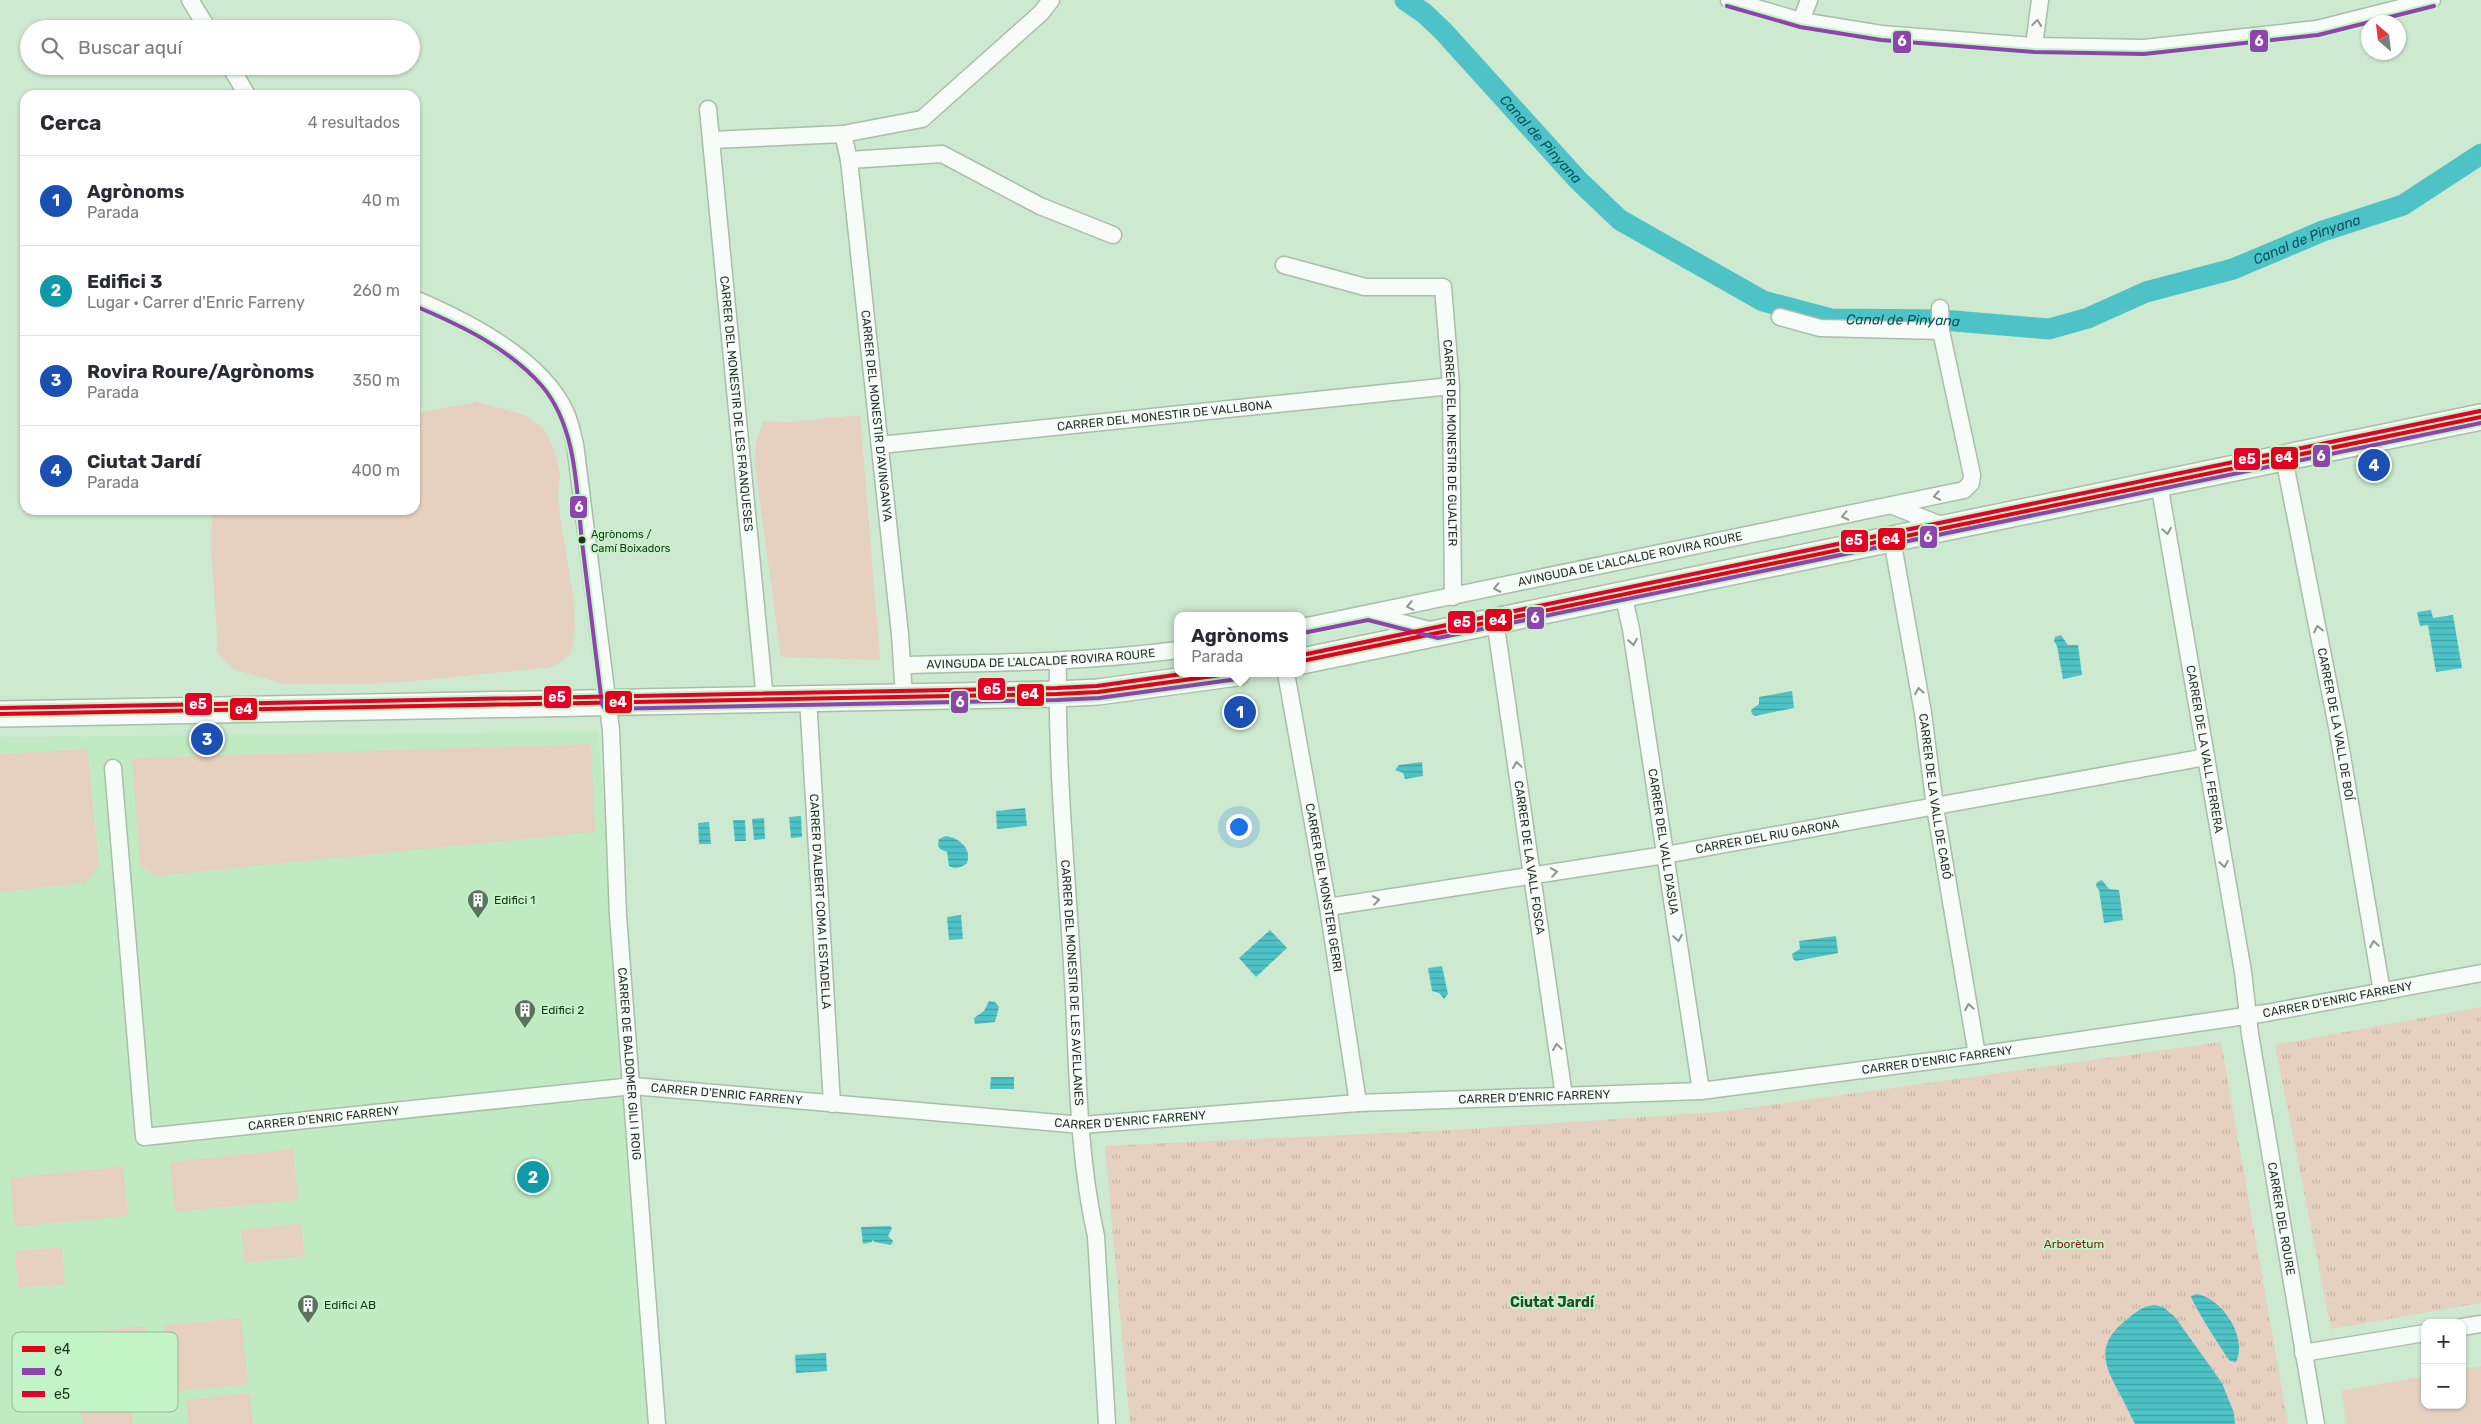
<!DOCTYPE html>
<html lang="es">
<meta charset="utf-8">
<style>
:root{--surface:#fff;--page:#f2f2f3;--text:#2b2b33;--muted:#7c7c81;--line:#e1e1e2;--accent:#5b725d}
body{margin:0;font-family:Rubik,sans-serif;background:var(--page);color:var(--text)}
.controls{position:absolute;right:15px;bottom:15px;display:grid;overflow:hidden;border-radius:10px;box-shadow:0 1px 4px #0004}
.controls button{width:45px;height:45px;display:grid;place-items:center;padding:0;border:0;border-bottom:1px solid var(--line);background:var(--surface);color:var(--text);font:25px sans-serif}
.compass{position:absolute;left:2361px;top:15px;width:45px;height:45px;border-radius:50%;background:var(--surface);box-shadow:0 1px 4px #0004;rotate:332deg}
.you{position:absolute;left:1238px;top:826px;width:18px;height:18px;margin:-12px;border:4px solid #fff;border-radius:50%;background:#1a73e8;box-shadow:0 0 0 8px #1a73e833}
.badge{display:grid;place-items:center;width:32px;height:32px;border-radius:50%;background:var(--accent);color:#fff;font-size:16px;font-weight:700}
.pin{position:absolute;translate:-50% -50%;border:2px solid #fff;box-shadow:0 1px 5px #0006}
.popup{position:absolute;left:1174px;top:612px;width:132px;height:65px;box-sizing:border-box;display:grid;place-content:center;border-radius:10px;background:var(--surface);filter:drop-shadow(0 1px 4px #0005);font-size:16px;white-space:nowrap;color:var(--muted)}
.popup b{font-size:19px;color:var(--text)}
.popup::after{content:'';position:absolute;left:50%;top:100%;margin-left:-10px;border:10px solid transparent;border-top-color:var(--surface)}
.list{margin:0;padding:0;list-style:none}
h2{display:flex;justify-content:space-between;align-items:center;height:65px;margin:0;padding:0 20px;font-size:21px}
h2 small{font-size:16px;font-weight:400;color:var(--muted)}
.list li{display:grid;grid-template-columns:32px 1fr auto;gap:15px;align-items:center;box-sizing:border-box;height:90px;padding:0 20px;border-top:1px solid var(--line)}
.list b{display:block;font-size:19px;white-space:nowrap}
.list p{margin:0;font-size:16px;white-space:nowrap;color:var(--muted)}
.list em{font-size:16px;font-style:normal;color:var(--muted)}
.icon{flex:none;width:28px;height:28px;fill:none;stroke:currentColor;stroke-width:2;stroke-linecap:round;stroke-linejoin:round}
.map{position:relative;flex:none;width:2481px;height:1424px;overflow:hidden}
.search{position:absolute;background:var(--surface);box-shadow:0 1px 4px #0004;left:20px;top:20px;width:400px;height:55px;display:flex;align-items:center;gap:12px;box-sizing:border-box;padding:0 18px;border-radius:28px;color:var(--muted);font-size:19px}
.panel{position:absolute;background:var(--surface);box-shadow:0 1px 4px #0004;left:20px;top:90px;width:400px;height:425px;border-radius:15px}
.map>svg:first-child{display:block}
.built{fill:#c0ebc2}
.green{fill:#e6d0c0}
.park{fill:url(#park-tufts)}
.water{fill:url(#water-rules)}
.lines{fill:none;stroke-linecap:round;stroke-linejoin:round}
.canal{stroke:#4ec3c7;stroke-width:21}
.minor-casing{stroke:#a8bea9;stroke-width:19}
.primary-casing{stroke:#a8bea9;stroke-width:28}
.minor{stroke:#f8fcf8;stroke-width:16}
.primary{stroke:#f8fcf8;stroke-width:25}
.bus-1-casing{stroke:#c2f4c5;stroke-width:8}
.bus-2-casing{stroke:#c2f4c5;stroke-width:8}
.bus-3-casing{stroke:#c2f4c5;stroke-width:8}
.bus-1{stroke:#e2001a;stroke-width:4}
.bus-2{stroke:#8e44ad;stroke-width:4}
.bus-3{stroke:#e4002b;stroke-width:4}
.oneway{stroke:#8b978c}
.bus-dot{fill:#1e3220;stroke:#c2f4c5;stroke-width:2}
.labels{text-anchor:middle;dominant-baseline:central;stroke-width:4;stroke-linejoin:round;paint-order:stroke}
.bus-label{font-size:11px;fill:#1e3220;stroke:#c2f4c5;text-anchor:start}
.street-label{font-size:12px;fill:#1e3220;stroke:#c2f4c5}
.poi-label{font-size:12px;fill:#1e3220;stroke:#c2f4c5;text-anchor:start}
.park-label{font-size:12px;fill:#8a211f;stroke:#c2f4c5}
.water-label{font-size:14px;font-style:italic;fill:#00545d;stroke:#c2f4c5}
.neighbourhood-label{font-size:14px;font-weight:bold;fill:#224e27;stroke:#c2f4c5}
.key{fill:#c2f4c5;stroke:#91ba94;stroke-width:1}
.key-label{font-size:14px;fill:#1e3220}
.line-badge{stroke:#c2f4c5;stroke-width:2}
.badge-label{font-size:14px;text-anchor:middle;font-weight:bold;fill:#fff}
</style>
<div class="map">
<svg width="2481" height="1424" viewBox="0 0 2481 1424">
<defs>
<pattern id="park-tufts" width="24" height="20" patternUnits="userSpaceOnUse" patternTransform="scale(1.25)"><rect width="24" height="20" fill="#e6d0c0"/><path d="M3 7l-1-3M5 7V3M7 7l1-3M15 17l-1-3M17 17v-4M19 17l1-3" fill="none" stroke="#c5b3a5"/></pattern>
<pattern id="water-rules" width="6" height="5" patternUnits="userSpaceOnUse" patternTransform="scale(1.25)"><rect width="6" height="5" fill="#4ec3c7"/><path d="M0 2.5h6" fill="none" stroke="#409fa1"/></pattern>
</defs>
<rect width="100%" height="100%" fill="#cde9cf"/>
<path class="built" d="M 598,732 L 653,1424 L 0,1424 L 0,737 Z"/>
<path class="green" d="M 477,402 L 525,415 L 544,429 L 554,449 L 560,473 L 558,497 L 561,522 L 574,603 L 575,629 L 571,654 L 553,667 L 414,681 L 366,684 L 283,684 L 233,669 L 217,652 C 218,605 207,557 213,510 L 415,510 L 415,413 Z
M 860,415 L 880,660 L 781,657 L 755,465 L 756,443 L 763,421 L 788,422 Z
M 591,744 L 595,832 L 155,876 L 140,865 L 132,758 Z
M 87,749 L 99,866 L 85,883 L 0,892 L 0,754 Z
M 293,1149 L 298,1200 L 175,1212 L 170,1162 Z
M 123,1166 L 128,1216 L 15,1227 L 10,1178 Z
M 301,1223 L 305,1256 L 245,1263 L 241,1230 Z
M 62,1247 L 65,1284 L 18,1288 L 15,1251 Z
M 241,1318 L 248,1384 L 170,1392 L 163,1325 Z
M 146,1326 L 153,1393 L 80,1401 L 73,1333 Z
M 2481,1366 L 2481,1424 L 2347,1424 L 2341,1391 L 2425,1376 L 2425,1405 L 2462,1405 L 2462,1370 Z
M 250,1393 L 253,1424 L 189,1424 L 186,1400 Z
M 132,1405 L 133,1424 L 83,1424 L 81,1410 Z"/>
<path class="park" d="M 2481,1007 L 2481,1303 L 2331,1329 L 2275,1045 Z
M 2221,1042 L 2288,1424 L 1130,1424 L 1105,1146 L 1453,1130 L 1720,1112 Z"/>
<path class="water" d="M 2431,610 L 2433,618 L 2453,615 L 2462,668 L 2436,672 L 2428,625 L 2420,626 L 2417,612 Z
M 2061,635 L 2068,645 L 2078,645 L 2082,675 L 2063,679 L 2057,646 L 2054,641 L 2055,637 Z
M 1792,691 L 1794,708 L 1755,716 L 1752,714 L 1751,710 L 1759,704 L 1759,697 Z
M 1422,762 L 1423,776 L 1405,779 L 1403,773 L 1395,770 L 1399,765 Z
M 1025,808 L 1027,826 L 997,829 L 996,811 Z
M 801,816 L 802,837 L 791,838 L 789,817 Z
M 764,818 L 765,839 L 754,840 L 752,819 Z
M 733,820 L 745,820 L 746,841 L 735,841 Z
M 709,822 L 711,844 L 699,844 L 698,823 Z
M 946,836 C 959,838 972,848 967,863 C 962,867 956,870 949,866 L 947,852 L 940,849 L 938,845 L 939,839 Z
M 2102,880 L 2109,889 L 2119,890 L 2123,920 L 2104,923 L 2099,890 L 2096,886 L 2097,882 Z
M 961,915 L 963,939 L 949,940 L 947,917 Z
M 1270,930 L 1287,948 L 1256,977 L 1239,958 Z
M 1836,936 L 1838,953 L 1796,961 L 1793,959 L 1792,954 L 1800,949 L 1799,941 Z
M 1442,966 L 1448,994 L 1444,999 L 1439,993 L 1432,991 L 1428,968 Z
M 989,1001 L 995,1002 L 999,1007 L 995,1022 L 975,1024 L 974,1018 L 984,1011 Z
M 991,1077 L 1014,1077 L 1014,1089 L 990,1089 Z
M 890,1226 L 892,1228 L 888,1236 L 893,1241 L 891,1245 L 874,1242 L 873,1239 L 872,1242 L 863,1244 L 861,1227 Z
M 2197,1294 C 2223,1299 2248,1338 2236,1362 L 2230,1361 C 2223,1352 2192,1303 2191,1296 Z
M 2155,1305 L 2163,1307 L 2175,1317 L 2222,1383 L 2234,1413 L 2235,1424 L 2135,1424 C 2130,1415 2126,1405 2121,1396 C 2105,1367 2094,1346 2125,1321 C 2135,1313 2141,1306 2155,1305 Z
M 826,1353 L 827,1371 L 796,1373 L 795,1355 Z"/>
<g class="lines">
<path class="canal" id="s1" d="M 1405,0 L 1424,13 L 1443,31 L 1578,180 L 1620,220 L 1763,301 L 1831,319 L 1942,320 L 2049,329 L 2088,318 L 2146,292 L 2233,269 L 2323,231 L 2403,205 L 2481,154"/>
<g class="minor-casing">
<g id="minor">
<path d="M 190,0 L 208,29"/>
<path d="M 1729,0 L 1801,21 L 1881,34 L 2034,46 L 2144,48 L 2317,29 L 2432,0"/>
<path d="M 1801,21 L 1809,0"/>
<path d="M 2034,46 L 2040,0"/>
<path d="M 230,66 L 247,95"/>
<path id="s2" d="M 708,109 L 765,700"/>
<path id="s3" d="M 843,134 L 849,160 L 900,634 L 904,697"/>
<path d="M 712,140 L 843,134 L 922,119 L 1041,13 L 1051,0"/>
<path d="M 849,160 L 942,154 L 1040,206 L 1113,235"/>
<path id="s4" d="M 1284,265 L 1365,287 L 1443,287 L 1451,386 L 1453,597"/>
<path id="s5" d="M 415,299 C 467,321 540,358 565,411 C 570,421 572,433 575,444 L 611,730 L 618,916 L 657,1424"/>
<path d="M 1780,317 L 1820,328 L 1941,331"/>
<path id="s6" d="M 880,445 L 1451,386"/>
<path id="s7" d="M 2284,458 L 2338,732 L 2382,992"/>
<path id="s8" d="M 2159,483 L 2243,972 L 2250,1034 L 2316,1424"/>
<path d="M 1893,506 L 1946,527"/>
<path id="s9" d="M 1892,539 L 1923,713 L 1935,807 L 1977,1055"/>
<path id="s10" d="M 1623,594 L 1631,629 L 1701,1091"/>
<path d="M 1372,615 L 1433,631"/>
<path id="s11" d="M 1495,620 L 1564,1096"/>
<path id="s12" d="M 1302,627 L 1964,490 L 1971,483 L 1972,475 L 1941,331 L 1940,308"/>
<path id="s13" d="M 1058,661 C 1056,767 1067,874 1073,980 C 1078,1064 1077,1153 1096,1236 L 1107,1424"/>
<path id="s14" d="M 903,665 C 995,663 1086,662 1178,650"/>
<path id="s15" d="M 1286,673 L 1328,907 L 1358,1103"/>
<path id="s16" d="M 808,698 L 832,1104"/>
<path id="s17" d="M 113,768 L 144,1137 L 633,1086 L 1082,1125 L 1358,1103 L 1701,1091 L 1977,1055 L 2266,1013 L 2481,973"/>
<path id="s18" d="M 1328,907 L 1665,855 L 2206,757"/>
<path d="M 2462,1327 L 2481,1324"/>
<path d="M 2303,1353 L 2425,1333"/>
</g>
</g>
<g class="primary-casing">
<path id="primary" d="M 1302,661 L 2481,417
M 0,714 L 1057,694 L 1098,692 L 1237,673"/>
</g>
<use href="#minor" class="minor"/>
<use href="#primary" class="primary"/>
<g class="bus-1-casing">
<path id="bus-1" d="M 1302,661 L 2481,417
M 0,714 L 1057,694 L 1098,692 L 1235,673"/>
</g>
<g class="bus-2-casing">
<path id="bus-2" d="M 1727,6 L 1800,27 L 1881,40 L 2034,52 L 2144,54 L 2318,35 L 2434,6
M 415,306 C 460,325 509,348 542,386 C 579,430 576,496 583,550 C 589,601 596,652 602,704 L 605,709 L 1057,700 L 1099,698 L 1238,679
M 1303,633 L 1368,620 L 1438,638 L 2481,423"/>
</g>
<g class="bus-3-casing">
<path id="bus-3" d="M 1302,655 L 2480,411
M 0,708 L 1057,688 L 1097,686 L 1189,673"/>
</g>
<use href="#bus-1" class="bus-1"/>
<use href="#bus-2" class="bus-2"/>
<use href="#bus-3" class="bus-3"/>
</g>
<defs><path id="oneway-chevron" d="M-2-3.5L2.5 0L-2 3.5" fill="none" stroke-width="1.6" stroke-linecap="round" stroke-linejoin="round" transform="scale(1.25)"/></defs>
<g class="oneway">
<use href="#oneway-chevron" transform="translate(2037 23) rotate(-83)"/>
<use href="#oneway-chevron" transform="translate(1937 496) rotate(169)"/>
<use href="#oneway-chevron" transform="translate(1845 516) rotate(168)"/>
<use href="#oneway-chevron" transform="translate(2167 531) rotate(80)"/>
<use href="#oneway-chevron" transform="translate(1497 588) rotate(168)"/>
<use href="#oneway-chevron" transform="translate(1410 606) rotate(169)"/>
<use href="#oneway-chevron" transform="translate(2318 629) rotate(-101)"/>
<use href="#oneway-chevron" transform="translate(1633 642) rotate(81)"/>
<use href="#oneway-chevron" transform="translate(1919 691) rotate(-100)"/>
<use href="#oneway-chevron" transform="translate(1517 765) rotate(-98)"/>
<use href="#oneway-chevron" transform="translate(2224 864) rotate(80)"/>
<use href="#oneway-chevron" transform="translate(1554 872) rotate(-8)"/>
<use href="#oneway-chevron" transform="translate(1376 900) rotate(-9)"/>
<use href="#oneway-chevron" transform="translate(1678 938) rotate(81)"/>
<use href="#oneway-chevron" transform="translate(2374 944) rotate(-100)"/>
<use href="#oneway-chevron" transform="translate(1969 1007) rotate(-100)"/>
<use href="#oneway-chevron" transform="translate(1557 1047) rotate(-98)"/>
</g>
<defs>
<g id="building-pin" transform="scale(1.125)"><path d="M0 17L-7.5 6A9.5 9.5 0 1 1 7.5 6Z" fill="#5b725d" stroke="#c2f4c5"/><path d="M-4-6H4V6H1V3H-1V6H-4ZM-2.5-4.3h1.7v1.8h-1.7ZM.8-4.3h1.7v1.8H.8ZM-2.5-1h1.7V.8h-1.7ZM.8-1h1.7V.8H.8Z" fill="#fff"/></g>
</defs>
<g fill-rule="evenodd">
<use href="#building-pin" x="478" y="900"/>
<use href="#building-pin" x="525" y="1010"/>
<use href="#building-pin" x="308" y="1305"/>
</g>
<circle class="bus-dot" cx="582" cy="540" r="4.5"/>
<g class="labels">
<g class="bus-label">
<text x="591" y="534">Agrònoms /<tspan x="591" dy="14">Camí Boixadors</tspan></text>
</g>
<g class="street-label">
<text stroke="none"><textPath href="#s2" startOffset="296">CARRER DEL MONESTIR DE LES FRANQUESES</textPath></text>
<text stroke="none"><textPath href="#s3" startOffset="284">CARRER DEL MONESTIR D'AVINGANYA</textPath></text>
<text stroke="none"><textPath href="#s6" startOffset="286">CARRER DEL MONESTIR DE VALLBONA</textPath></text>
<text stroke="none"><textPath href="#s4" startOffset="318">CARRER DEL MONESTIR DE GUALTER</textPath></text>
<text stroke="none"><textPath href="#s12" startOffset="335">AVINGUDA DE L'ALCALDE ROVIRA ROURE</textPath></text>
<text stroke="none"><textPath href="#s14" startOffset="138">AVINGUDA DE L'ALCALDE ROVIRA ROURE</textPath></text>
<text stroke="none"><textPath href="#s7" startOffset="271">CARRER DE LA VALL DE BOÍ</textPath></text>
<text stroke="none"><textPath href="#s8" startOffset="270">CARRER DE LA VALL FERRERA</textPath></text>
<text stroke="none"><textPath href="#s9" startOffset="261">CARRER DE LA VALL DE CABÓ</textPath></text>
<text stroke="none"><textPath href="#s18" startOffset="445">CARRER DEL RIU GARONA</textPath></text>
<text stroke="none"><textPath href="#s10" startOffset="251">CARRER DEL VALL D'ASUA</textPath></text>
<text stroke="none"><textPath href="#s11" startOffset="240">CARRER DE LA VALL FOSCA</textPath></text>
<text stroke="none"><textPath href="#s15" startOffset="218">CARRER DEL MONSTERI GERRI</textPath></text>
<text stroke="none"><textPath href="#s16" startOffset="204">CARRER D'ALBERT COMA I ESTADELLA</textPath></text>
<text stroke="none"><textPath href="#s13" startOffset="322">CARRER DEL MONESTIR DE LES AVELLANES</textPath></text>
<text stroke="none"><textPath href="#s17" startOffset="2576">CARRER D'ENRIC FARRENY</textPath></text>
<text stroke="none"><textPath href="#s17" startOffset="2171">CARRER D'ENRIC FARRENY</textPath></text>
<text stroke="none"><textPath href="#s5" startOffset="848">CARRER DE BALDOMER GILI I ROIG</textPath></text>
<text stroke="none"><textPath href="#s17" startOffset="956">CARRER D'ENRIC FARRENY</textPath></text>
<text stroke="none"><textPath href="#s17" startOffset="1766">CARRER D'ENRIC FARRENY</textPath></text>
<text stroke="none"><textPath href="#s17" startOffset="1361">CARRER D'ENRIC FARRENY</textPath></text>
<text stroke="none"><textPath href="#s17" startOffset="551">CARRER D'ENRIC FARRENY</textPath></text>
<text stroke="none"><textPath href="#s8" startOffset="746">CARRER DEL ROURE</textPath></text>
</g>
<g class="poi-label">
<text x="494" y="900">Edifici 1</text>
<text x="541" y="1010">Edifici 2</text>
<text x="324" y="1305">Edifici AB</text>
</g>
<g class="park-label">
<text x="2074" y="1244">Arborètum</text>
</g>
<g class="water-label">
<text stroke="none"><textPath href="#s1" startOffset="195">Canal de Pinyana</textPath></text>
<text stroke="none"><textPath href="#s1" startOffset="1035">Canal de Pinyana</textPath></text>
<text stroke="none"><textPath href="#s1" startOffset="615">Canal de Pinyana</textPath></text>
</g>
<g class="neighbourhood-label">
<text x="1552" y="1302">Ciutat Jardí</text>
</g>
</g>
<rect x="12" y="1332" width="166" height="80" rx="8" class="key"/>
<rect x="22" y="1346" width="23" height="6" fill="#e2001a"/>
<rect x="22" y="1368" width="23" height="7" fill="#8e44ad"/>
<rect x="22" y="1391" width="23" height="6" fill="#e4002b"/>
<g class="key-label">
<text x="54" y="1354">e4</text>
<text x="54" y="1376">6</text>
<text x="54" y="1399">e5</text>
</g>
<g class="line-badge">
<rect x="2249" y="29" width="20" height="24" rx="5" fill="#8e44ad"/>
<rect x="1892" y="30" width="20" height="24" rx="5" fill="#8e44ad"/>
<rect x="2312" y="444" width="19" height="24" rx="5" fill="#8e44ad"/>
<rect x="2270" y="446" width="29" height="24" rx="5" fill="#e2001a"/>
<rect x="2233" y="447" width="28" height="24" rx="5" fill="#e4002b"/>
<rect x="569" y="495" width="19" height="24" rx="5" fill="#8e44ad"/>
<rect x="1919" y="525" width="19" height="24" rx="5" fill="#8e44ad"/>
<rect x="1877" y="527" width="29" height="24" rx="5" fill="#e2001a"/>
<rect x="1840" y="529" width="29" height="24" rx="5" fill="#e4002b"/>
<rect x="1526" y="606" width="19" height="24" rx="5" fill="#8e44ad"/>
<rect x="1484" y="608" width="29" height="24" rx="5" fill="#e2001a"/>
<rect x="1447" y="610" width="29" height="24" rx="5" fill="#e4002b"/>
<rect x="977" y="677" width="29" height="24" rx="5" fill="#e4002b"/>
<rect x="1016" y="683" width="29" height="24" rx="5" fill="#e2001a"/>
<rect x="543" y="685" width="29" height="24" rx="5" fill="#e4002b"/>
<rect x="950" y="690" width="19" height="24" rx="5" fill="#8e44ad"/>
<rect x="604" y="690" width="29" height="24" rx="5" fill="#e2001a"/>
<rect x="184" y="692" width="29" height="24" rx="5" fill="#e4002b"/>
<rect x="229" y="697" width="29" height="24" rx="5" fill="#e2001a"/>
</g>
<g class="badge-label">
<text x="2259" y="46">6</text>
<text x="1902" y="46">6</text>
<text x="2321" y="461">6</text>
<text x="2284" y="462">e4</text>
<text x="2247" y="464">e5</text>
<text x="579" y="512">6</text>
<text x="1928" y="542">6</text>
<text x="1891" y="544">e4</text>
<text x="1854" y="545">e5</text>
<text x="1535" y="623">6</text>
<text x="1498" y="625">e4</text>
<text x="1462" y="627">e5</text>
<text x="992" y="694">e5</text>
<text x="1030" y="699">e4</text>
<text x="557" y="702">e5</text>
<text x="960" y="707">6</text>
<text x="618" y="707">e4</text>
<text x="198" y="709">e5</text>
<text x="244" y="714">e4</text>
</g>
</svg>
<div class="controls">
<button>+</button>
<button>−</button>
</div>
<svg class="compass" viewBox="-18 -18 36 36"><path d="M0-13l5 13h-10z" fill="#e53935"/><path d="M0 13l5-13h-10z" fill="#7c7c81"/></svg>
<div class="you"></div>
<div class="pin badge" style="left:1240px;top:712px;background:#1a4fb4">1</div>
<div class="popup"><b>Agrònoms</b>Parada</div>
<div class="pin badge" style="left:533px;top:1177px;background:#0f9aa8">2</div>
<div class="pin badge" style="left:207px;top:739px;background:#1a4fb4">3</div>
<div class="pin badge" style="left:2374px;top:465px;background:#1a4fb4">4</div>
<div class="search"><svg class="icon" aria-label="search" viewBox="0 0 24 24"><circle cx="10" cy="10" r="6"/><path d="M15 15l6 6"/></svg>Buscar aquí</div>
<section class="panel">
<h2>Cerca<small>4 resultados</small></h2>
<ul class="list">
<li><span class="badge" style="background:#1a4fb4">1</span><div><b>Agrònoms</b><p>Parada</p></div><em>40 m</em></li>
<li><span class="badge" style="background:#0f9aa8">2</span><div><b>Edifici 3</b><p>Lugar · Carrer d'Enric Farreny</p></div><em>260 m</em></li>
<li><span class="badge" style="background:#1a4fb4">3</span><div><b>Rovira Roure/Agrònoms</b><p>Parada</p></div><em>350 m</em></li>
<li><span class="badge" style="background:#1a4fb4">4</span><div><b>Ciutat Jardí</b><p>Parada</p></div><em>400 m</em></li>
</ul>
</section>
</div>
